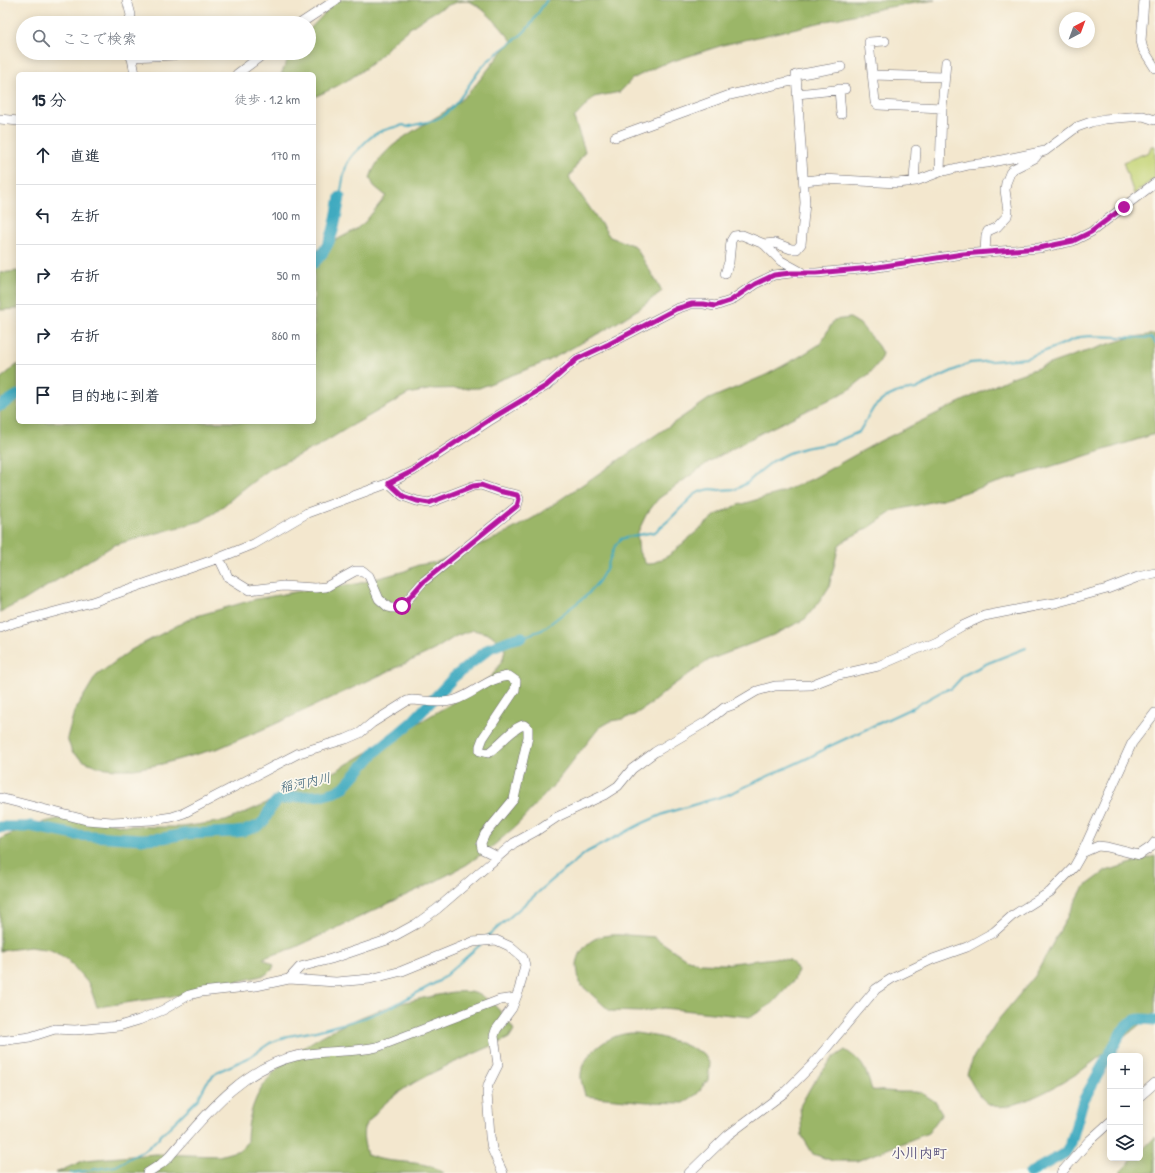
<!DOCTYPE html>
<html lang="ja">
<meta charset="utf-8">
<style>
:root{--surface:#fff;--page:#f6f6f7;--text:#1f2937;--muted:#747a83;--line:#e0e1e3}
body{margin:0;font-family:"Patrick Hand","Klee One",sans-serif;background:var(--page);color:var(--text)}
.controls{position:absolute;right:12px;bottom:12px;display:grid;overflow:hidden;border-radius:6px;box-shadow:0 2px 10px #0003}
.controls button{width:36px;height:36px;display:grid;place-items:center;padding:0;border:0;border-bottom:1px solid var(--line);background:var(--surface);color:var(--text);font:20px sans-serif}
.compass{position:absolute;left:1059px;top:12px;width:36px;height:36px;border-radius:50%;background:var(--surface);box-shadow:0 2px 10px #0003;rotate:41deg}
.stop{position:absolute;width:12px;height:12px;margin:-9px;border:3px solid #b5179e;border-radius:50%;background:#fff}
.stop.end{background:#b5179e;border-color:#fff;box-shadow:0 1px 4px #0008}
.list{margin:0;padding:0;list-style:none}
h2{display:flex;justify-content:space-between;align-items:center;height:52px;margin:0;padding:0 16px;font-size:17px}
h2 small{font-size:13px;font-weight:400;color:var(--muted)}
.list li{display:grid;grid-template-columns:26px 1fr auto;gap:12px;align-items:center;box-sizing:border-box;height:60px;padding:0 16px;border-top:1px solid var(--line)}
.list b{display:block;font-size:15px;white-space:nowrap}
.list em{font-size:13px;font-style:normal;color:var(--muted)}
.icon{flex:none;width:22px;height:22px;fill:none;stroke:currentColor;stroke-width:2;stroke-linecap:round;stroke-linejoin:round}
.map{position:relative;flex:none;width:1155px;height:1173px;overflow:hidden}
.search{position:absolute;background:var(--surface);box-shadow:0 2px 10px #0003;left:16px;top:16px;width:300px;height:44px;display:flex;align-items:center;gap:10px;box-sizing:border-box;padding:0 14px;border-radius:22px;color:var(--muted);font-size:15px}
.panel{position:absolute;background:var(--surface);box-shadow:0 2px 10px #0003;left:16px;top:72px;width:300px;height:352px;border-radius:6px}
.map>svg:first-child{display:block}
.green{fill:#c4d476;stroke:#737b58}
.forest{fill:#9bb667;stroke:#5e6c51}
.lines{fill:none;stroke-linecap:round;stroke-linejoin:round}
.stream{stroke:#40aac0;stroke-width:2}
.river{stroke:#40aac0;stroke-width:11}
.minor-casing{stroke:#6b676e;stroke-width:10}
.minor{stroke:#fff;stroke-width:9}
.route{stroke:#b5179e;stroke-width:5}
.labels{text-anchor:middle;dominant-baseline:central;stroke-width:3.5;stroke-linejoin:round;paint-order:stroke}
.water-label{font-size:13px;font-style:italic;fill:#2e5870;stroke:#fbf7ec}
.quarter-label{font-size:14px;font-weight:bold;fill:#5b537e;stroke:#fbf7ec}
</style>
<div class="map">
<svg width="1155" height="1173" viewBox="0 0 1155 1173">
<rect width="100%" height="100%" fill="#fbf7ec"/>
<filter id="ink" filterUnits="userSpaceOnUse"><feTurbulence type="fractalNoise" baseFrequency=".025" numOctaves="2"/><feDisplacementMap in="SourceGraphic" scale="8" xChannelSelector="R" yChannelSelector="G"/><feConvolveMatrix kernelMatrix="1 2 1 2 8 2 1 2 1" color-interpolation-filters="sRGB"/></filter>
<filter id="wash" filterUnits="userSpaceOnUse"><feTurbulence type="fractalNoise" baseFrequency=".012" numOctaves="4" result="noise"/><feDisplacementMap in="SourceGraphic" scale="16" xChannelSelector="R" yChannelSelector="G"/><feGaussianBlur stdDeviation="0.9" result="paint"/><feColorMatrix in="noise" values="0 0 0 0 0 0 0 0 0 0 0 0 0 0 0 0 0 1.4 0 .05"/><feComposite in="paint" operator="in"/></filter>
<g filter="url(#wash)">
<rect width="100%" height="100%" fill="#f3e7ce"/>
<path class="green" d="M 1151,146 L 1155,146 L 1155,178 L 1134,194 L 1123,162 L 1149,152 Z"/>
<path class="forest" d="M 337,0 L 935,0 L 883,8 L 723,45 L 658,66 L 632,79 L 620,92 L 594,97 L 574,118 L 585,151 L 569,178 L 610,237 L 635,246 L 662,291 L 640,308 L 605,330 L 548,361 L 479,388 L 433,389 L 408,394 L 346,429 L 320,445 L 270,469 L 242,490 L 216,512 L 201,521 L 114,545 L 23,601 L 0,612 L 0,379 L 18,364 L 18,422 L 314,422 L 314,252 L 355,230 L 365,222 L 386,196 L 374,186 L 370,178 C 382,138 437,123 464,97 C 482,80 495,58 512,41 C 503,30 482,4 467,1 C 446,0 412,26 396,39 C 388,47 381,56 372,63 C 355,77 335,88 314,97 L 314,74 L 281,74 L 291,53 L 309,53 L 309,30 Z
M 18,271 L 18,309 L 0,310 L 0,273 Z
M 850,318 L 860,324 L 878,346 L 882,353 L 880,361 L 869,374 L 849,390 L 761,433 L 710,461 L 658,499 L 646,515 L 637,534 L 639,552 L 646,564 L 651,564 L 668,556 L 716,515 L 738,505 L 777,494 L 812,479 L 880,441 L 1012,377 L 1078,354 L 1128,338 L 1155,334 L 1155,434 L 1079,458 L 939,500 L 893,511 L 870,527 L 847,539 L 839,545 L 829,587 L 820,601 L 805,619 L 776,634 L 709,660 L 672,686 L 648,706 L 634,715 L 623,719 L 611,721 L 599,728 L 552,787 L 517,825 L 493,846 L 466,865 L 434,882 L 294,948 L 263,958 L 274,965 L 272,970 L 265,975 L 187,994 L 97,1007 L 89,984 L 67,959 L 51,950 L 30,947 L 0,951 L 0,840 L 4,837 L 36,824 L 57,819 L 90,818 L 121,825 L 153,827 L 181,827 L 226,821 L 314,782 L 337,770 L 449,705 L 492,676 L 503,659 L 505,650 L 502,644 L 490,634 L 473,630 L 456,636 L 434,650 L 273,725 L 219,748 L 162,764 L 134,769 L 116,769 L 99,767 L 84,761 L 72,752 L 67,738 L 74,712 L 96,676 L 131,650 L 193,617 L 256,599 L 306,590 L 356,584 L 405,571 L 418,565 L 437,562 L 498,537 L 533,518 L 709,399 L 766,375 L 799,357 L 820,344 L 834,320 Z
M 1155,856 L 1155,1013 C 1131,1030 1109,1051 1085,1068 C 1069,1080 1010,1115 991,1105 C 979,1099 973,1086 967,1074 L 974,1056 L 998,1020 L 1035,976 L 1083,888 L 1106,871 Z
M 627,935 L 654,937 L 688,960 L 701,963 L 724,964 L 775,958 L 790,960 L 798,970 L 794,980 L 773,1003 L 751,1017 L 663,1008 L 641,1012 L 610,1011 L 579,983 C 579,977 577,970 577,964 C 579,950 590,938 604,936 C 611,934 620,935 627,935 Z
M 453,992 C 458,992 464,991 469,992 C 489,994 504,1015 514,1030 L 509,1038 C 466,1059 397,1081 370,1120 C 368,1122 365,1125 364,1128 C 362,1136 365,1147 367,1155 C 373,1157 379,1159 385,1160 C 406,1163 426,1161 444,1173 L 55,1173 L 85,1160 L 155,1154 L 219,1156 L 240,1150 L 247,1142 C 247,1130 249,1118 253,1106 C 270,1055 343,1022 391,1006 C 411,1000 433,996 453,992 Z
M 636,1033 L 660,1037 L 680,1043 L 703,1053 L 710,1064 L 708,1080 L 697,1094 L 683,1103 L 647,1102 L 585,1096 C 584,1089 580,1081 581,1074 C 583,1055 606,1037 624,1034 C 628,1033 632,1033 636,1033 Z
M 845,1050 C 865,1063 865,1069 872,1090 L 899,1092 L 920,1092 L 936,1102 L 942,1114 L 928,1133 L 857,1161 L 833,1161 L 813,1154 L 802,1136 L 800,1106 L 813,1083 L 833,1058 Z
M 1155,1137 L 1155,1173 L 1119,1173 L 1134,1158 L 1140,1158 L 1140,1152 Z"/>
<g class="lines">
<path class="stream" d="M 340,197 C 342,186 343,174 347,164 C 350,158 354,153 359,149 C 374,131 382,130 404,125 L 407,127 C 419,123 433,123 444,115 C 462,101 469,81 484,65 C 495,53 510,45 522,34 C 533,25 538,11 547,0
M 522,637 L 542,630 L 586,596 L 599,581 L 606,569 L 615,546 L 621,539 L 631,536 L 655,532 L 669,520 L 694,495 L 701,491 L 711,489 L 719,490 L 736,489 L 747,483 L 759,472 L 773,461 L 789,453 L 804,448 L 833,443 L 859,432 L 874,407 L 885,398 L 898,392 L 916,389 L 937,378 L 970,363 L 1027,358 L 1036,354 L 1043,352 L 1080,337 L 1090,336 L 1152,338 L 1155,343
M 487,937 L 557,876 L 587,852 L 643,823 L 666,813 L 727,795 L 810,757 L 830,746 L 914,707 L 946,689 L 951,689 L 964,675 L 988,663 L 1026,648
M 71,1173 L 116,1166 L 148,1148 L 198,1099 L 207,1082 L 217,1072 L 248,1058 L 270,1043 L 288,1036 L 316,1031 L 364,1018 L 389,1008 L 439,981 L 480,945"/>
<path class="river" d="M 314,263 C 334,243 335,223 340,197
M 0,406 L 18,395
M 0,827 L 26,827 L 30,826 L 76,835 L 142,839 L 163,838 L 185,834 L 235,832 L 244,831 L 258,826 L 264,821 L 271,807 L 278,800 L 296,797 L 324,795 L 335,792 L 344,787 L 378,749 L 399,733 L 412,722 L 454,677 L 490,648 L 510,640 L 522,637
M 1030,1173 L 1065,1153 L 1071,1143 L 1083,1101 L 1122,1031 C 1134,1017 1137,1018 1155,1020"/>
</g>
</g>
<g filter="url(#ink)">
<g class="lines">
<g class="minor-casing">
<path id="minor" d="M 127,0 L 131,15 L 129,23
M 1144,0 L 1141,41 L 1143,49 L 1155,68
M 301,23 L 336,0
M 885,41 L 869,42 L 875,102 L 878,105 L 942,108
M 131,53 L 135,74
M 131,57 L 174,55
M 237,74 L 265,53
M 872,75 L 944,77
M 839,89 L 841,114
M 797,94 L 845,89
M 0,119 L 18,121
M 615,137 L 730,95 L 796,80
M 940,172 L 942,108 L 946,62
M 804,181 L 823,179 L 897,183 L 916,181 L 940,172 L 969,165 L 987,163 L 1045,151 L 1077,127 L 1091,122 L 1104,119 L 1143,116 L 1155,120
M 914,181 L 916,150
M 764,244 L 775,243 L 791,249 L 797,249 L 801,244 L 805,203 L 796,75 L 841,67
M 985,252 L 986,235 L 988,231 L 997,227 L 1007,216 L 1008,211 L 1005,190 L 1006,183 L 1010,173 L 1013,169 L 1035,158 L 1038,154
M 725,274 L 729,262 L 731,241 L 734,236 L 742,235 L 764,244 L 781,261 L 801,272
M 219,558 L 228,577 L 249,590 L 283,586 L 315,588 L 326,587 L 355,571 L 363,571 L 369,576 L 379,599 L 388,607 L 392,608 L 397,608 L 402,606 L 423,582 L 517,506 L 519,499 L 517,495 L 498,491 L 481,485 L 473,486 L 429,503 L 417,501 L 403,496 L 389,483
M 0,628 L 13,623 L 92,602 L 219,558 L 254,544 L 307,513 L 389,483 L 413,471 L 489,421 L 546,386 L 577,359 L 609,344 L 676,309 L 691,304 L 704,304 L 715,306 L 730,301 L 755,284 L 774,275 L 791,273 L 816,273 L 871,268 L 963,254 L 1039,248 L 1073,241 L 1091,232 L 1155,183
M 0,798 L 86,820 L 112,822 L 152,820 L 172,817 L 184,813 L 299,753 L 346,739 L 360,733 L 372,723 L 407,701 L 412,700 C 426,701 441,704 455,700 C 474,694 489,677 509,676 L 516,681 L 515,690 L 483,738 L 480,746 L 480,751 L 488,753 C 499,746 513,727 524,725 L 528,728 L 528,737 L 514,799 L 485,834 L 481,843 L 482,849 L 498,857
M 1082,853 L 1098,846 L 1107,847 L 1139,855 L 1151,847 L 1155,842
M 289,979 L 300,967 L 331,959 L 387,940 L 416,924 L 437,909 L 514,843 L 536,831 L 557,817 L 604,795 L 618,786 L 632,769 L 655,752 L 706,722 L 724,708 L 735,704 L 757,691 L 775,686 L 811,685 L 834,676 L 878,666 L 936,641 L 962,626 L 984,616 L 1041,605 L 1055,603 L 1107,589 L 1138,577 L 1155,573
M 0,1041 L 30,1037 L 55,1029 L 75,1030 L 119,1026 L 139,1020 L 163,1010 L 189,995 L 201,992 L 256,986 L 289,979 L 336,982 L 370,979 L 402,971 L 473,942 L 496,940 L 509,946 L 523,958 L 525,965 L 519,990 L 512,1008 L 496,1030 L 494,1036 L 498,1065 L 488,1085 L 487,1093 L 490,1136 L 492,1149 L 503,1173
M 1140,1096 L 1155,1083
M 147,1173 L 161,1164 L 169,1157 C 204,1117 241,1068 296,1056 C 322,1050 350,1053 377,1047 L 500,1000 L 516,998
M 689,1173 L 728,1135 L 784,1093 L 812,1065 L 876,989 L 891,979 L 933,959 L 967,947 L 994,932 L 1012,916 L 1050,892 L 1074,867 L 1082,853 L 1132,743 L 1155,713
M 1061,1173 L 1089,1141 L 1110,1122"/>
</g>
<use href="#minor" class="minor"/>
</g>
</g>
<g class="lines" filter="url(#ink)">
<path class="route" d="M 402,606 L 423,582 L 517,506 L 519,499 L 517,495 L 498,491 L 481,485 L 473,486 L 429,503 L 417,501 L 403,496 L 389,483 L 413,471 L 489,420 L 546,386 L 577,359 L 609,344 L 676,309 L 692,304 L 704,304 L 715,306 L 730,301 L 755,284 L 774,275 L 791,273 L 816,273 L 871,268 L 963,254 L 1039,248 L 1073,241 L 1091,232 L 1124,207"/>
</g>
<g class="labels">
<g class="water-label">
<text transform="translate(305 782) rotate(-12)">稲河内川</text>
</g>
<g class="quarter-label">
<text x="919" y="1152">小川内町</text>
</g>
</g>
</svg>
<div class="controls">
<button>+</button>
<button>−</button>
<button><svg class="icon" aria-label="layers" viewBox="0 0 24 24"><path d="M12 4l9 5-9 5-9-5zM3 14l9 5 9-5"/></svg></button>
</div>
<svg class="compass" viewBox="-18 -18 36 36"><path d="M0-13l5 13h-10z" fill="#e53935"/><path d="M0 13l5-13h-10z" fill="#747a83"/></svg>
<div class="stop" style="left:402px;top:606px"></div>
<div class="stop end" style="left:1124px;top:207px"></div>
<div class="search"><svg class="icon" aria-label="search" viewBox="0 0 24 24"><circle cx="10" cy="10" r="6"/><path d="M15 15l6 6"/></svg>ここで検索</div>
<section class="panel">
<h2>15 分<small>徒歩 · 1.2 km</small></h2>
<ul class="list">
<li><svg class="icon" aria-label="ahead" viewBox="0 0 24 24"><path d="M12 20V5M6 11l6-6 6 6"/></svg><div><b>直進</b></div><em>170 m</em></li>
<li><svg class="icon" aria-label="left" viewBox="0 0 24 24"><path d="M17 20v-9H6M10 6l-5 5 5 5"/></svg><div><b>左折</b></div><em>100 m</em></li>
<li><svg class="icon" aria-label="right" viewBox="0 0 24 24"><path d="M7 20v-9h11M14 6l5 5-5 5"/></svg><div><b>右折</b></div><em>50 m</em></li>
<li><svg class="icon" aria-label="right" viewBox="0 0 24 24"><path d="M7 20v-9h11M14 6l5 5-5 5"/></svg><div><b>右折</b></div><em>860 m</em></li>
<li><svg class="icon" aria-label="arrive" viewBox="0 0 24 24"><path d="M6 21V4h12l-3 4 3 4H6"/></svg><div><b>目的地に到着</b></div></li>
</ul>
</section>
</div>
